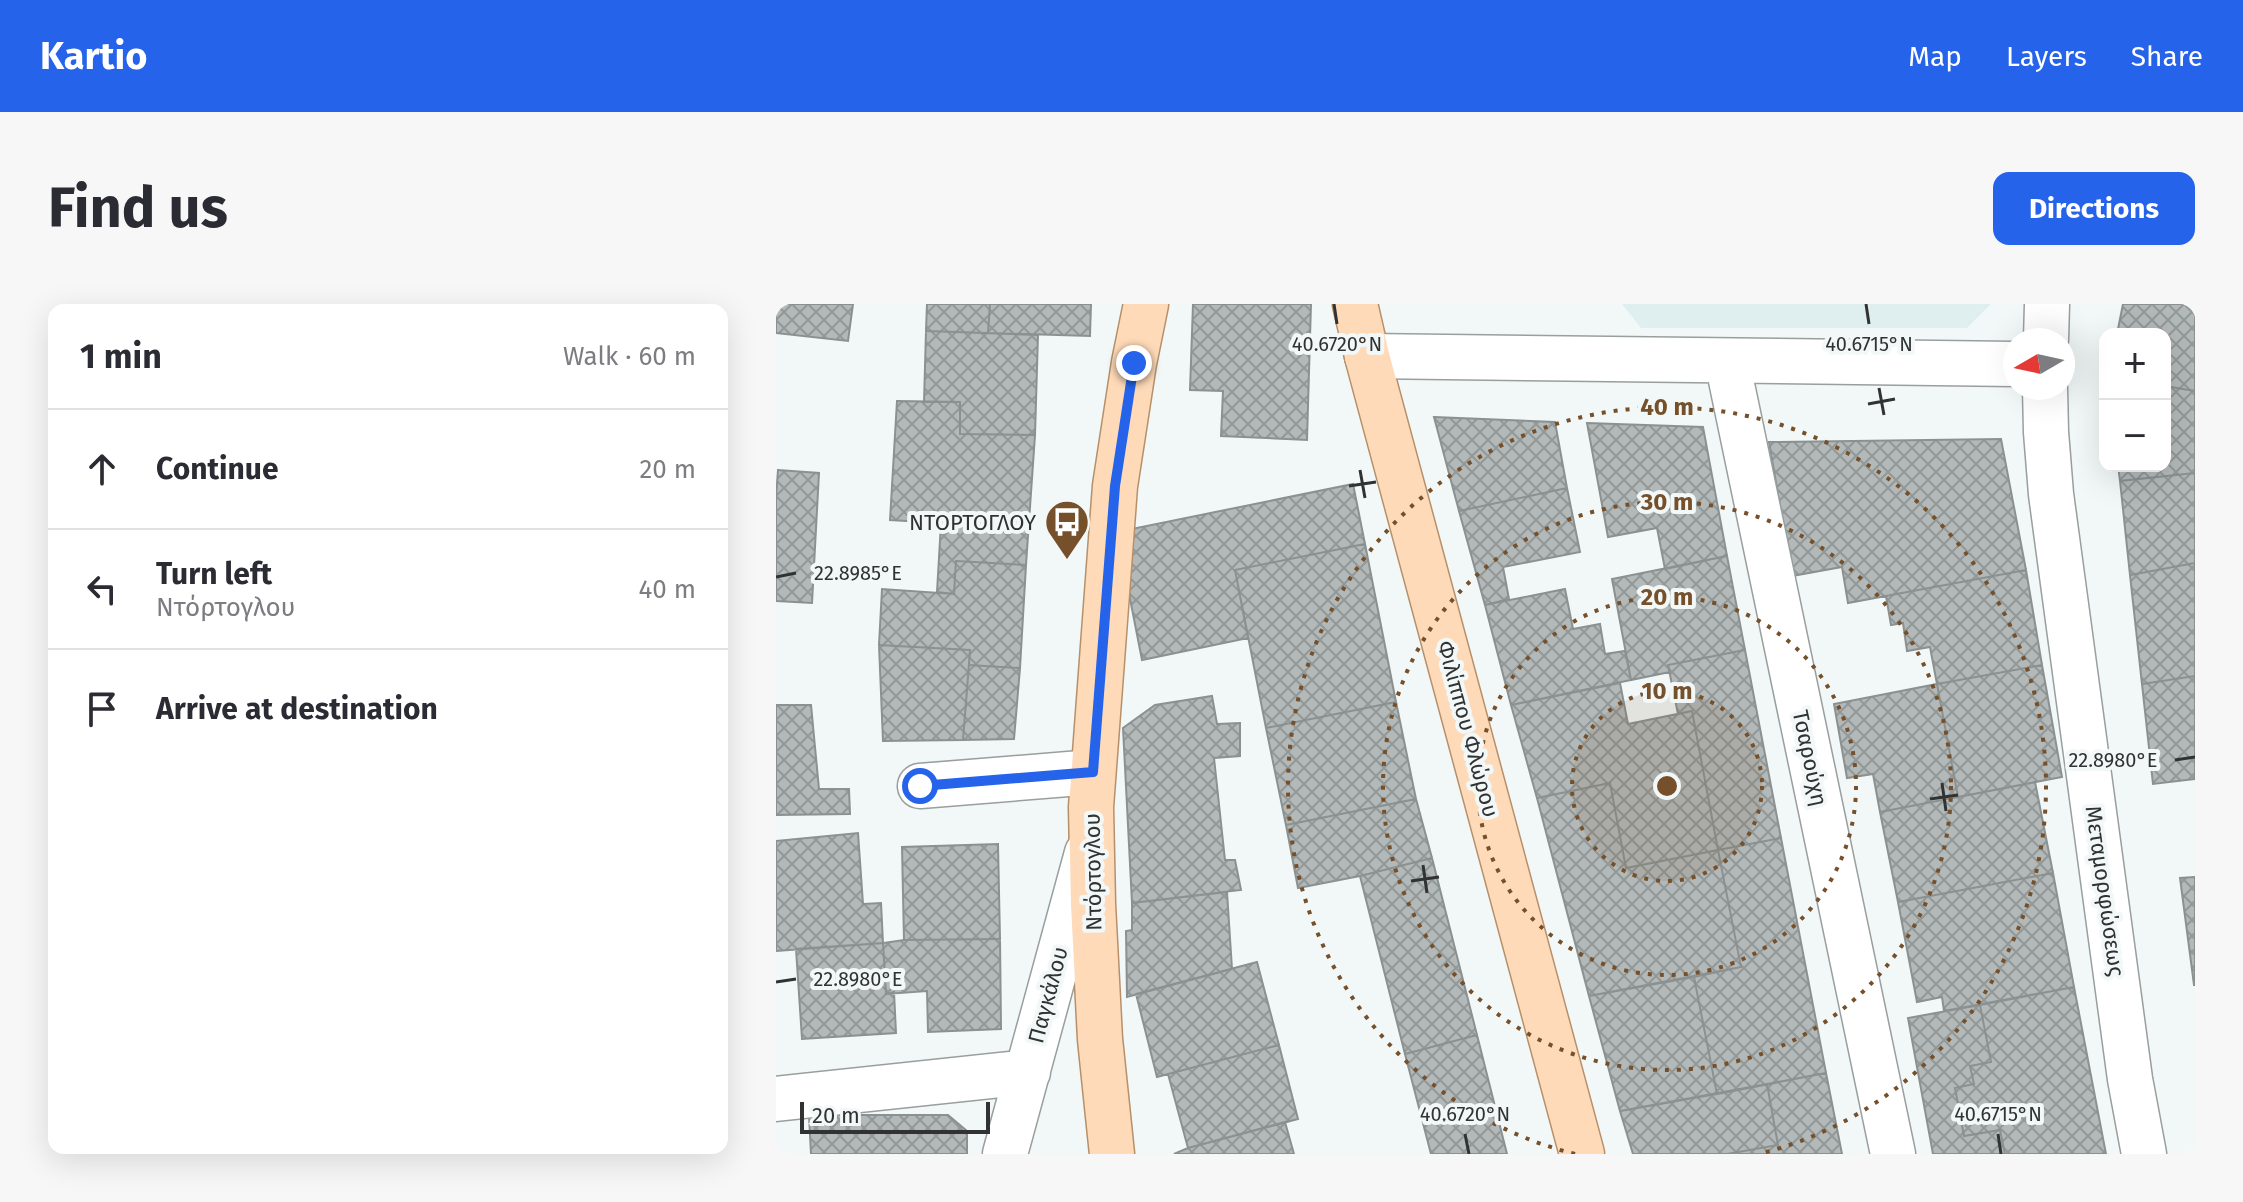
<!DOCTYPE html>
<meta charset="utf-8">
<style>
:root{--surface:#fff;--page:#f7f7f7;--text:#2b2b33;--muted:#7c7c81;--line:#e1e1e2;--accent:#2563eb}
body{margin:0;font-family:"Fira Sans",sans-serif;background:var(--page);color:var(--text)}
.controls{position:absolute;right:24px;top:24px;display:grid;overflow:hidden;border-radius:16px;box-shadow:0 8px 32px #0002}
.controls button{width:72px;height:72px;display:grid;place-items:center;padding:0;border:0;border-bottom:2px solid var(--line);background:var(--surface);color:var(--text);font:40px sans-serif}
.compass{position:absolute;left:1227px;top:24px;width:72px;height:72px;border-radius:50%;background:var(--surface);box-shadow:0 8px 32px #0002;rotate:261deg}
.scale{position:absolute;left:24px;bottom:20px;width:190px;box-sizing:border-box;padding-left:8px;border:4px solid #313333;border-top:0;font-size:22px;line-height:28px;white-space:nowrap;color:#313333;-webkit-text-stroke:6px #f2f8f8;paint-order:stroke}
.stop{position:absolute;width:24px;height:24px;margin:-18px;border:6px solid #2563eb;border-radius:50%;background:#fff}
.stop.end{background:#2563eb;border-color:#fff;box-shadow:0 2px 8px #0008}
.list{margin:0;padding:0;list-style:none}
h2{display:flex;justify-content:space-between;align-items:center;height:104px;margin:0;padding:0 32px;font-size:34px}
h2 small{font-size:26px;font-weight:400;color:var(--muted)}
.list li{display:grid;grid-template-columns:52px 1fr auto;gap:24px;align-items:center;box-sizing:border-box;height:120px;padding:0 32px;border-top:2px solid var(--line)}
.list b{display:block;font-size:30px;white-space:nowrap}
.list p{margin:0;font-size:26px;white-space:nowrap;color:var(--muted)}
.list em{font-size:26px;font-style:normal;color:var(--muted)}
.icon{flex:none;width:44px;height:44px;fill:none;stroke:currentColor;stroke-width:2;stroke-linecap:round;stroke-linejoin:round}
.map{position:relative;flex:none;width:1419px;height:850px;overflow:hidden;border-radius:16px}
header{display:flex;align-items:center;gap:48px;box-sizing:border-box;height:112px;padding:0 40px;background:var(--accent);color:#fff}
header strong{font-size:38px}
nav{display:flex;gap:44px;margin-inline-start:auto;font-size:28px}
.intro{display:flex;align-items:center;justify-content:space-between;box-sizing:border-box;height:192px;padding:0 48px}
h1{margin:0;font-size:56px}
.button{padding:20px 36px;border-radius:16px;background:var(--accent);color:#fff;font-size:28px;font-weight:700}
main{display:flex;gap:48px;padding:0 48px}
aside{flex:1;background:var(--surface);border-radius:16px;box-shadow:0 8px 32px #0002}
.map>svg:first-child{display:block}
.built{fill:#dfeeee}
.building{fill:url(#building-cross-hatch);stroke:#8b9190;stroke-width:2}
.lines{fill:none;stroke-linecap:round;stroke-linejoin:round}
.minor-casing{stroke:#999e9e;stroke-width:47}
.major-casing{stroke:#b6906a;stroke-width:47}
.minor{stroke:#fff;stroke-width:44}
.major{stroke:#fedab8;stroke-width:44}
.route{stroke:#2563eb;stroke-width:10}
.ticks{fill:none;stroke:#313333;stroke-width:3}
.ring{fill:none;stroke:#75502b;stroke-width:4;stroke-dasharray:4 8}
.labels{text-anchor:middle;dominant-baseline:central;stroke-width:8;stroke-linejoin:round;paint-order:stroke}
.poi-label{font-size:22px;fill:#313333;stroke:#f2f8f8;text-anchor:end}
.street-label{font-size:22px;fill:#313333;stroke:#f2f8f8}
.ticks-label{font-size:20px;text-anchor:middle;fill:#313333;stroke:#f2f8f8;stroke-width:8;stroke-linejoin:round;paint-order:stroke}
.centre{fill:#75502b;stroke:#f2f8f8;stroke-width:4}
.ring-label{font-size:24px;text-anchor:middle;font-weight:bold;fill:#75502b;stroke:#f2f8f8;stroke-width:8;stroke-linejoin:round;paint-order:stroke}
</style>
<header>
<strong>Kartio</strong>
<nav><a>Map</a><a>Layers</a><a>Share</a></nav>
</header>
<div class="intro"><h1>Find us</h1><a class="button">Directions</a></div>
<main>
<aside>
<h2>1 min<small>Walk · 60 m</small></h2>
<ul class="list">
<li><svg class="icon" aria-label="ahead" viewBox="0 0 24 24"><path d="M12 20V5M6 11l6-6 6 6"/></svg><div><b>Continue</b></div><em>20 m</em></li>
<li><svg class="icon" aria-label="left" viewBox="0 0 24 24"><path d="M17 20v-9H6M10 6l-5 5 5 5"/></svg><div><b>Turn left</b><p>Ντόρτογλου</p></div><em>40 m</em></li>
<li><svg class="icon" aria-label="arrive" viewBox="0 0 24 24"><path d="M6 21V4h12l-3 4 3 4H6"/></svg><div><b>Arrive at destination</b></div></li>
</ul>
</aside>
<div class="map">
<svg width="1419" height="850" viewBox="0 0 1419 850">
<defs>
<pattern id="building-cross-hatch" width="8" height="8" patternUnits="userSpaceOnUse" patternTransform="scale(2)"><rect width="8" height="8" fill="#b3b9b9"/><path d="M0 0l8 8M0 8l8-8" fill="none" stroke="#929797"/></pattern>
</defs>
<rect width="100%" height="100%" fill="#f2f8f8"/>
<path class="built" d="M 846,0 L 1215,0 L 1191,24 L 865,24 Z"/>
<path class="building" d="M 0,0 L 77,0 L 72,37 L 0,29 Z
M 151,0 L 214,0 L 212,29 L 150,27 Z
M 214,0 L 315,0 L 314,32 L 212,29 Z
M 417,0 L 535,0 L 531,136 L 445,132 L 447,87 L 414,86 Z
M 1347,0 L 1419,0 L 1419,87 L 1389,82 L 1389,30 L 1341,30 Z
M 150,27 L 262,31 L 259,131 L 184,130 L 184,98 L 148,98 Z
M 1389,82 L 1419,87 L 1419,169 L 1344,177 L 1342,162 L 1389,162 Z
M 121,97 L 184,98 L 184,130 L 259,131 L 250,261 L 180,257 L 178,290 L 161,288 L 165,219 L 114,216 Z
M 658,113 L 779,118 L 791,184 L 683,207 Z
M 811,119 L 927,123 L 951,252 L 889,265 L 881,224 L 832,233 Z
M 1225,135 L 1250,266 L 1072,299 L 1066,263 L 1016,272 L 993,138 Z
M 2,166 L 43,169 L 36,299 L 0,297 L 0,193 Z
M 1419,169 L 1419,259 L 1354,271 L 1344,177 Z
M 577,180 L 589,240 L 459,266 L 472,334 L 366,356 L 341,228 Z
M 791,184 L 804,248 L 727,263 L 733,295 L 709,301 L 683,207 Z
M 589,240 L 620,398 L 490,424 L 459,266 Z
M 951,252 L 969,346 L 892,361 L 894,368 L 855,376 L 836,275 Z
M 180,257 L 250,261 L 244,364 L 193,361 L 194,346 L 103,341 L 106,285 L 178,290 Z
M 1419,259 L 1419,372 L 1366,380 L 1354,271 Z
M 1250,266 L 1266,361 L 1161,380 L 1154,343 L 1131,347 L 1127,319 L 1115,321 L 1110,292 Z
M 789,285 L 797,325 L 824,320 L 829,350 L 849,347 L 855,376 L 735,401 L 709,301 Z
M 103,341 L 194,346 L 187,436 L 107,437 Z
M 969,346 L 1005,534 L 942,546 L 916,407 L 902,410 L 892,361 Z
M 193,361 L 244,364 L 238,435 L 187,436 Z
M 1266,361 L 1286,473 L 1182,493 L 1161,380 Z
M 1419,372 L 1419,475 L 1377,480 L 1366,380 Z
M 844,379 L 852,420 L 916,407 L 942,546 L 850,564 L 834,479 L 761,494 L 735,401 Z
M 1161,380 L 1182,493 L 1104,508 L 1097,470 L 1071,474 L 1058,400 Z
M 436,392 L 441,420 L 464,419 L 464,452 L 438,454 L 449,556 L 459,556 L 465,586 L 356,599 L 347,424 L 379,401 Z
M 620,398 L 640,495 L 510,521 L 490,424 Z
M 0,401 L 35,401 L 43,485 L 73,485 L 74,510 L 0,511 Z
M 1259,478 L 1277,569 L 1122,598 L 1104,508 Z
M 834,479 L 850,564 L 942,546 L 965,663 L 813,692 L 761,494 Z
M 640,495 L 656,554 L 584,572 L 522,584 L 510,521 Z
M 82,529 L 87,600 L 105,599 L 107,639 L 0,647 L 0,537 Z
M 1005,534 L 1050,769 L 941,790 L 918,673 L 965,663 L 942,546 Z
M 222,540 L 224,635 L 128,636 L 126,543 Z
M 656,554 L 701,731 L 629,750 L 584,572 Z
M 1277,569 L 1298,683 L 1168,707 L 1166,693 L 1141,698 L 1122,598 Z
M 1419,573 L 1419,681 L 1418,681 L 1404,574 Z
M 451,588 L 456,665 L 351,693 L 350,627 L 356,626 L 356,599 Z
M 224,635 L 225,725 L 152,728 L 151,687 L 110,690 L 107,639 L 128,636 Z
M 107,639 L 110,690 L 118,688 L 120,729 L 26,735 L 20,645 Z
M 481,658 L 503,741 L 381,773 L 360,690 Z
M 918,673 L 941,790 L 844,807 L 813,692 Z
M 1298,683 L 1330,850 L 1229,850 L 1224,826 L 1188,832 L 1179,784 L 1198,780 L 1194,762 L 1215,758 L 1204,701 Z
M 1204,701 L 1215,758 L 1194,762 L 1198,780 L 1179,784 L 1188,832 L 1224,826 L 1229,850 L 1157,850 L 1132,714 Z
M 701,731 L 731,850 L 655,850 L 629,750 Z
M 503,741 L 522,815 L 412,844 L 392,770 Z
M 1050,769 L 1066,850 L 951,850 L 1002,841 L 991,780 Z
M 991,780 L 1002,841 L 951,850 L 857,850 L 844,807 Z
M 66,811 L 172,811 L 191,827 L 191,850 L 35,850 L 33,812 Z
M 509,818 L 518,850 L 398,850 L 412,844 Z"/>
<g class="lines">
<g class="minor-casing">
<path id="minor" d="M 1270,36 L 1271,0
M 591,52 L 1239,60
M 951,57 L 1117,850
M 1269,84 L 1270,128 L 1275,190 L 1354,775 L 1368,850
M 144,482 L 317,468
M 0,795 L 252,768
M 229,850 L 311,549"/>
</g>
<g class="major-casing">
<path id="major" d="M 579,0 L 591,52 L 806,850
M 336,850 L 324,735 L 317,600 L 315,503 L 339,182 L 358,59 L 370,0"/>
</g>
<use href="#minor" class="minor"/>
<use href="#major" class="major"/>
</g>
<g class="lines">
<path class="route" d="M 144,482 L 317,468 L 339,182 L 358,59"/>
</g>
<path class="ticks" d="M 558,0 L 561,20M 1090,0 L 1093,20M 1103,84 L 1108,111M 1092,100 L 1119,95M 584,166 L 589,194M 573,182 L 600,178M 0,273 L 20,269M 1399,456 L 1419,453M 1166,479 L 1170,507M 1154,495 L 1182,491M 647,561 L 651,589M 635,577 L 663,573M 0,678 L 20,675M 689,830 L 693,850M 1222,830 L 1225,850"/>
<circle cx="891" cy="482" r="95" fill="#75502b" fill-opacity=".12"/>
<g class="ring">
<circle cx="891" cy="482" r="95"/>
<circle cx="891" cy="482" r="189"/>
<circle cx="891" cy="482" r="284"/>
<path d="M799 850A379 379 0 1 1 983 850"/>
</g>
<defs>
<g id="bus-pin" transform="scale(2.3)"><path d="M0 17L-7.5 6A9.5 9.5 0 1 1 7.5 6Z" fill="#75502b" stroke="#f2f8f8"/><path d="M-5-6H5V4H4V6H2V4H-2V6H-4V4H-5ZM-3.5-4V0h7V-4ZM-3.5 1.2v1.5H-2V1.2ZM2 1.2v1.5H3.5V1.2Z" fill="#fff"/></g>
</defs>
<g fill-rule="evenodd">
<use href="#bus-pin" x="291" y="218"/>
</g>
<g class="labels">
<g class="poi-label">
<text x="260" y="218">ΝΤΟΡΤΟΓΛΟΥ</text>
</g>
<g class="street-label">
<text transform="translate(692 425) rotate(75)">Φιλίππου Φλώρου</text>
<text transform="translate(1034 454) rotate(78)">Τσαρούχη</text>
<text transform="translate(317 568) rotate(-91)">Ντόρτογλου</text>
<text transform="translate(1329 587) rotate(82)">Μεταμορφώσεως</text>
<text transform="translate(272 691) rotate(-75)">Παγκάλου</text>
</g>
</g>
<g class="ticks-label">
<text x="1093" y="47">40.6715°N</text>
<text x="561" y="47">40.6720°N</text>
<text x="82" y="276">22.8985°E</text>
<text x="1337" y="463">22.8980°E</text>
<text x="82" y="682">22.8980°E</text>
<text x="689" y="817">40.6720°N</text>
<text x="1222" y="817">40.6715°N</text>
</g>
<circle cx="891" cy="482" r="12" class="centre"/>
<g class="ring-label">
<text x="891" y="111">40 m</text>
<text x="891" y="206">30 m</text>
<text x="891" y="301">20 m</text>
<text x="891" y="395">10 m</text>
</g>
</svg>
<div class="controls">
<button>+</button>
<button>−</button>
</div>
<svg class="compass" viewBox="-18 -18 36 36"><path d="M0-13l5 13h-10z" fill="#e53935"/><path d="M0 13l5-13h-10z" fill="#7c7c81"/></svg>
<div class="scale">20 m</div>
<div class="stop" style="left:144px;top:482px"></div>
<div class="stop end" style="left:358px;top:59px"></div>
</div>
</main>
